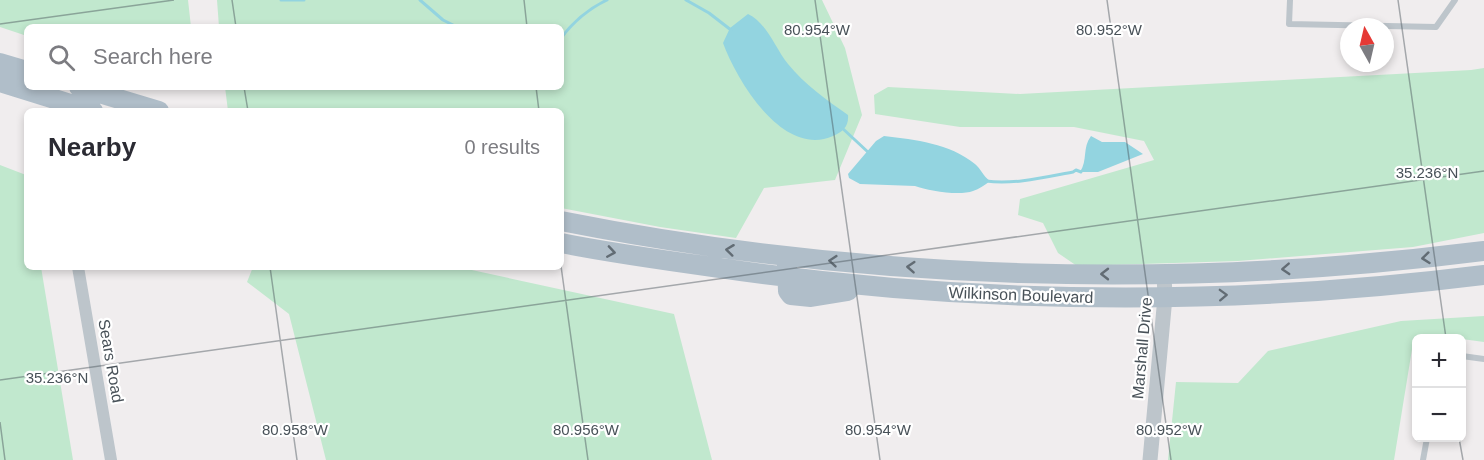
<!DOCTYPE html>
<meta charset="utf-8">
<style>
:root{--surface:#fff;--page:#f7f7f7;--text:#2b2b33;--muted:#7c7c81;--line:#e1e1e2}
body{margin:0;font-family:Helvetica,sans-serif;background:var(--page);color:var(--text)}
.controls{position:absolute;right:18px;bottom:18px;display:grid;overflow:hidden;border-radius:9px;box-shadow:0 3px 9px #0003}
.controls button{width:54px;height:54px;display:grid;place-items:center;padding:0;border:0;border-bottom:2px solid var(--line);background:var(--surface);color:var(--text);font:30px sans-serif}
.compass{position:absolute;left:1340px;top:18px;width:54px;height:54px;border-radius:50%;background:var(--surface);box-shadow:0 3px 9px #0003;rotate:352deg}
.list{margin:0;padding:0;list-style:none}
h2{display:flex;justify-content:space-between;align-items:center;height:78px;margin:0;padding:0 24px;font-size:26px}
h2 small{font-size:20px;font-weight:400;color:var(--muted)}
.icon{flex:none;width:33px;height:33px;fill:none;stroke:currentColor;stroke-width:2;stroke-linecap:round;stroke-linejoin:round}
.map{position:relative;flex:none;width:1484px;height:460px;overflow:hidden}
.search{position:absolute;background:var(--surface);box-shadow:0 3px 9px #0003;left:24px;top:24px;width:540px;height:66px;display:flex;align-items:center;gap:15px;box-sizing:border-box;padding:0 21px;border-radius:9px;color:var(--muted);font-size:22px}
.panel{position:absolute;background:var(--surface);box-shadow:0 3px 9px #0003;left:24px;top:108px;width:540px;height:162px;border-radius:9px}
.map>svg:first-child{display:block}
.green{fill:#c1e8ce}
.water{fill:#93d4e0}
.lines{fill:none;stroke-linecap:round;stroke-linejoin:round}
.stream{stroke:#93d4e0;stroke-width:3}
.service{stroke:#bdc5cb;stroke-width:6}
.minor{stroke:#bdc5cb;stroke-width:12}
.tertiary{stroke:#bdc5cb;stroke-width:15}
.primary{stroke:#b0bec9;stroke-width:20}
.oneway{stroke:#626c74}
.ticks{fill:none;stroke:#485158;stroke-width:1.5;stroke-opacity:0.45}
.labels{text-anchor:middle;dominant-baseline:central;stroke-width:4.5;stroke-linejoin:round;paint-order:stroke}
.street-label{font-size:16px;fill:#485158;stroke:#fff}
.ticks-label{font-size:15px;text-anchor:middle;fill:#485158;stroke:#fff;stroke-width:4.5;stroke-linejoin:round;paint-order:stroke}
</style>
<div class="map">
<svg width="1484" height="460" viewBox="0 0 1484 460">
<rect width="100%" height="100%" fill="#f0edee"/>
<path class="green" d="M 0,0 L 188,0 L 191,27 L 27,27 L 27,36 L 0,27 Z
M 217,0 L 822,0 L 845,48 L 862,115 L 835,180 L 764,188 L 736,238 L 660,227 L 561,208 L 561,111 L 228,111 L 225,87 L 561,87 L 561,27 L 219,27 Z
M 1484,68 L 1484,233 L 1413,247 L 1238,261 L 1077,266 L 1058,253 L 1043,223 L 1018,215 L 1020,199 L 1154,160 L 1144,141 L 1074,127 L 960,127 L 875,114 L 874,95 L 888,87 L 1020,94 L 1471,70 Z
M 0,165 L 26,175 L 27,267 L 41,267 L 73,460 L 0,460 Z
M 253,267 L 458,267 L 674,314 L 712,460 L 326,460 L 289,314 L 247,282 Z
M 1484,316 L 1484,342 L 1425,334 L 1414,337 L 1394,460 L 1168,460 L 1176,382 L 1238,383 L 1268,351 L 1401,321 Z"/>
<path class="water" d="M 748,14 C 767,23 775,48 788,64 C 804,84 828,101 848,115 C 849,126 843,132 833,136 C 783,158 737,81 723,43 L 730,28 Z
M 884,136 C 916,140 949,143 975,164 C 981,169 983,176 990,181 C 985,185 979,189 973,191 C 960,196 928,191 915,186 L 860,184 L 849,178 L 848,174 L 876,141 Z
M 1091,136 L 1102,142 L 1125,142 L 1143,154 L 1098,172 L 1080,172 C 1088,160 1082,148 1091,136 Z"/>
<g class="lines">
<path class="stream" d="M 281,0 L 304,0
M 420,0 L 443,20 L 457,27
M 686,0 L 709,13 L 731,30
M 561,38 C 574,21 588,9 607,0
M 841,127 L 869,153
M 986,181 C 1013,185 1046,177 1073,172 L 1076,170 L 1081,172"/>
<path class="service" d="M 1290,0 L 1289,24 L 1436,27 L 1455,0
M 1462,356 L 1484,359
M 1423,460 L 1427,438"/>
<path class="minor" d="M 78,267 L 111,460"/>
<path class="tertiary" d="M 1150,460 L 1165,297 L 1164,274"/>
<path class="primary" d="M 0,63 L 27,71
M 0,82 L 93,111
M 79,87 L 159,111
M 561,221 C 863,281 1178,290 1484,251
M 561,243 C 611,253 662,260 713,267 C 968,305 1228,307 1484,275
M 787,266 L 788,291 L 791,295 L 811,297 L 848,291"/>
</g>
<defs><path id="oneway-chevron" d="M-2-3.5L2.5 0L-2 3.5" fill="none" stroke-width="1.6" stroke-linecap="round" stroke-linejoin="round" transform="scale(1.5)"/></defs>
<g class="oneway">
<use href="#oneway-chevron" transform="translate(730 250) rotate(-173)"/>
<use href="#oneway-chevron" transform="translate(611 252) rotate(9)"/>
<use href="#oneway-chevron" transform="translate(1426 258) rotate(174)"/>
<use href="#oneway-chevron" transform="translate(833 261) rotate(-175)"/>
<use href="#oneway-chevron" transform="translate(911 267) rotate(-176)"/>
<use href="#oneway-chevron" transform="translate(1286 269) rotate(177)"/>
<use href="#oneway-chevron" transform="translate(1105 274) rotate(-180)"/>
<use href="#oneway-chevron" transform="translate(1223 295) rotate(-2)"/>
</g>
<path class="ticks" d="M 232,0 L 236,27M 524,0 L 527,27M 815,0 L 880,460M 1107,0 L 1171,460M 1398,0 L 1446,338M 0,24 L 174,0M 244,87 L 248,111M 536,87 L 539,111M 561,266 L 588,460M 270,267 L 297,460M 0,380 L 1484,171M 0,422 L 5,460M 1459,438 L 1463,460"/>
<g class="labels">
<g class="street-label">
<text transform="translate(1021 295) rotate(2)">Wilkinson Boulevard</text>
<text transform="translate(1142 348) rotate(-85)">Marshall Drive</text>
<text transform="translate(111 361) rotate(80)">Sears Road</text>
</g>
</g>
<g class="ticks-label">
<text x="817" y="35">80.954°W</text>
<text x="1109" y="35">80.952°W</text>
<text x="1427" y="178">35.236°N</text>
<text x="57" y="383">35.236°N</text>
<text x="295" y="435">80.958°W</text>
<text x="586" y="435">80.956°W</text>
<text x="878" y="435">80.954°W</text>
<text x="1169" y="435">80.952°W</text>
</g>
</svg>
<div class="controls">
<button>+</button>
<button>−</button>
</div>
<svg class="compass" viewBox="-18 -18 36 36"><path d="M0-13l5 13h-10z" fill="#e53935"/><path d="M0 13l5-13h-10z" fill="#7c7c81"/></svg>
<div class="search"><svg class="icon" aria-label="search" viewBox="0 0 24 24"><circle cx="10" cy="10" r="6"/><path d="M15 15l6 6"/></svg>Search here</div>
<section class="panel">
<h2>Nearby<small>0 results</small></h2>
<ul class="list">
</ul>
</section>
</div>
